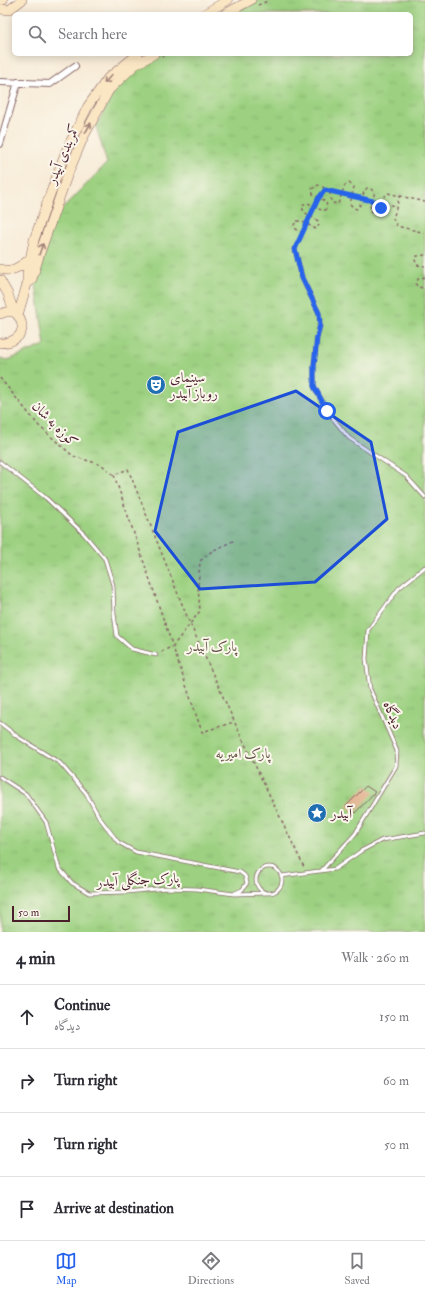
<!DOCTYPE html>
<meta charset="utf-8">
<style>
:root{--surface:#fff;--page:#f7f7f7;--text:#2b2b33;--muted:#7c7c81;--line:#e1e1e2;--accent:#2563eb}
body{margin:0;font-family:"IM FELL Double Pica",Amiri,serif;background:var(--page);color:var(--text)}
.scale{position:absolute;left:12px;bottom:10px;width:58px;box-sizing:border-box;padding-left:4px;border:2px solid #4a1f2b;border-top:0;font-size:11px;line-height:14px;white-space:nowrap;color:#4a1f2b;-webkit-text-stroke:3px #fbf7ec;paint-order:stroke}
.stop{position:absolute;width:12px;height:12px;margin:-9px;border:3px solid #2563eb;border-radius:50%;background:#fff}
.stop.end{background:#2563eb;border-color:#fff;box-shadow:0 1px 4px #0008}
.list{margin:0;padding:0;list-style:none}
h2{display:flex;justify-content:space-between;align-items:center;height:52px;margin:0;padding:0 16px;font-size:17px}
h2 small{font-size:13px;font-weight:400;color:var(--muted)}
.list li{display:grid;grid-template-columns:26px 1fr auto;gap:12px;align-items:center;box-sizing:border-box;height:64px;padding:0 16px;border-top:1px solid var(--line)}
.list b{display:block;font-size:15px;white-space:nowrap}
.list p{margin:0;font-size:13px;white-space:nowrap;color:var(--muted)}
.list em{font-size:13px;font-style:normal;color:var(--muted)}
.icon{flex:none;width:22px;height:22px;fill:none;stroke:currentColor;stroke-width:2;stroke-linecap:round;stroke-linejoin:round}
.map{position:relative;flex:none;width:425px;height:932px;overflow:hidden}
.search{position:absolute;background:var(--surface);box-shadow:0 2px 10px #0003;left:12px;right:12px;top:12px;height:44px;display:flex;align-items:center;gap:10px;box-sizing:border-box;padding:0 14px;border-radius:6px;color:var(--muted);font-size:15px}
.sheet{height:308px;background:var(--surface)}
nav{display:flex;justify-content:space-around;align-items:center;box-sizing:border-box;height:56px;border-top:1px solid var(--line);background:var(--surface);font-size:11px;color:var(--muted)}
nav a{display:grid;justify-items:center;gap:2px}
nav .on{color:var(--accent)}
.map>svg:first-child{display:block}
.park{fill:url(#park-tufts);stroke:#747856}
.building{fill:#e0ae89}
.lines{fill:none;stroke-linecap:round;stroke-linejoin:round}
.lane-casing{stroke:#876667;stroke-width:4.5}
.street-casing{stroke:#876667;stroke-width:8}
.secondary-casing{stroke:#876667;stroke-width:10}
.path{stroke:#876667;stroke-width:1.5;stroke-dasharray:3 3;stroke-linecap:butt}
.lane{stroke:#fff;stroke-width:3}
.street{stroke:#fff;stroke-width:6}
.secondary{stroke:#fbe6c4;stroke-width:9}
.oneway{stroke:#a28278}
.route{stroke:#2563eb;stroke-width:5}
.marked{fill:#1d4ed8;fill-opacity:0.2;stroke:#1d4ed8;stroke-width:3;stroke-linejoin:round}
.labels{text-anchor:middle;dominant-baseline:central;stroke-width:4;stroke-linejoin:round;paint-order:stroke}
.street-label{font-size:14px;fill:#4a1f2b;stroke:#fbf7ec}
.poi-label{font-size:14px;fill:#4a1f2b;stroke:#fbf7ec;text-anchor:start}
.park-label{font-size:14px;fill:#635445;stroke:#fbf7ec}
</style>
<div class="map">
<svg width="425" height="932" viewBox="0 0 425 932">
<defs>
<pattern id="park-tufts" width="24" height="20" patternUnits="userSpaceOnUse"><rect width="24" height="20" fill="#9dd181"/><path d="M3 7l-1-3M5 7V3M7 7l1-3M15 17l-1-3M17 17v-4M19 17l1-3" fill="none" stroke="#89b370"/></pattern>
</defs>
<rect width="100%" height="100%" fill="#fbf7ec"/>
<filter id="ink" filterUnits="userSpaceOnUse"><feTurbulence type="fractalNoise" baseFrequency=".025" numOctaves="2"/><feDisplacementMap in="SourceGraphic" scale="8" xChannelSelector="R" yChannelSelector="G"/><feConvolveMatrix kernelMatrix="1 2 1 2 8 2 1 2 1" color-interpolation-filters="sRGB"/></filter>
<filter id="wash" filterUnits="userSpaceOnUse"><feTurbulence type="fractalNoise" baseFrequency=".012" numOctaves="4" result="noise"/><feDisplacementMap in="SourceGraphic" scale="16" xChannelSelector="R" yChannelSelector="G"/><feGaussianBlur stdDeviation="0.9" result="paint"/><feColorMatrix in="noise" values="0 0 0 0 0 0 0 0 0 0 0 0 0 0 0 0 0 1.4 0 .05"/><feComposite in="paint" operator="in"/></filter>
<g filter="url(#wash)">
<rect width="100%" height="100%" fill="#f8ebd7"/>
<path class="park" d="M 258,0 L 425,0 L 425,932 L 0,932 L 0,358 L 8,360 L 45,345 L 36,285 L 53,219 L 107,163 L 96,126 L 122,75 L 159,54 L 411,54 L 411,14 L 229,14 Z"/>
<g id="blocks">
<path class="building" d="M 366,786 L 375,792 L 355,813 L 346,806 Z"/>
</g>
</g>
<g filter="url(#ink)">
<use href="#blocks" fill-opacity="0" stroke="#876667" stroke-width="1"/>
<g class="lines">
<g class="lane-casing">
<path id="lane" d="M 295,249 L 302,278 L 319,313 L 320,325 L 317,337 L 314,366 L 314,386 L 327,411 L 349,438 L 406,476 L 425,497
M 0,462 L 46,498 L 84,534 L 105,559 L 113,585 L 114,614 L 117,636 L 132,649 L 156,655
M 0,723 L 18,737 L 60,763 L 86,793 L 99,817 L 118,842 L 136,852 L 240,872 L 245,876 L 247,883 L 242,890 L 235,893
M 0,777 L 26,794 L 46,822 L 59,868 L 72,883 L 89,893 L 127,892 L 166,888 L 197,889 L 234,894 L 268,893
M256 880a13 13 0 1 1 26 0a13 13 0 1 1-26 0Z
M 321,871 L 355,834 L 396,766 L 397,751 L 370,689 L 366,659 L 368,630 L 399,588 L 425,567
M 281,876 L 335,869 L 361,851 L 382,840 L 425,833"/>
</g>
<g class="street-casing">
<path id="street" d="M 0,82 L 50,84 L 75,66
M 0,144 L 18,82"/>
</g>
<g class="secondary-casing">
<path id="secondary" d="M 0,0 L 3,0
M 0,9 L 9,10 L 22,0
M 204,14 L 228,0
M 225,14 L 251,0
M 0,269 C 13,273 20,266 30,259
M 0,280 L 8,294 L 14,312
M 27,284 L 32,279 L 41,250 L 67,176 L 84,136 L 109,90 L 135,65 L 154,54
M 0,314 L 6,312 L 14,312 C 23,319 26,332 15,339 C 11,342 5,343 0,343
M 18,315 L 27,284 L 27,274 L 34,240 L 48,200 L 66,151 L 88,106 L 108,78 L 138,54"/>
</g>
<path class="path" d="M 258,5 L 270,0
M 162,57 L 166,54
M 330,192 L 330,197 L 332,203 L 338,204 L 345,185 L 349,183 L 354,187 L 350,204 L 354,208 L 357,209 C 363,203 361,194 367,188 L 371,189 L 374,192 L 374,197 L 370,208 L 372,212 C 383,215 380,204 383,198 C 383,198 388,193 388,193 L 425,202
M 400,195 L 393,219 L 397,226 L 425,233
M 303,233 L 296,229 L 294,225 L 296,221 L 301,221 L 316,229 L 319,225 L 318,221 L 304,212 L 302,207 L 304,204 L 308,203 L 323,211 L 325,210 L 327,207 L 326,202 L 313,194 L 312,189 L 318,185 L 323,187 L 325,190 L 396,206
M 297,245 L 318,199 L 325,190
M 425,255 L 417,256 L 415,260 L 417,265 L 425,266
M 425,277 L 418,279 L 416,284 L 417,287 L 425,288
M 0,378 L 39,426 L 73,456 L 102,465 L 114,475 L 128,469 L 188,619 L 239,732 L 304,867
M 114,475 L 202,732 L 234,722
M 161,652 L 173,646 L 200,611 L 198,586 L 200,561 L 212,551 L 235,540"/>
<use href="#lane" class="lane"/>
<use href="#street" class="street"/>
<use href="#secondary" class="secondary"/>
</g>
<defs><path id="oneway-shaft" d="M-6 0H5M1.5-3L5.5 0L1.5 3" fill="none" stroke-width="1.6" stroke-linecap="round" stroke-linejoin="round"/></defs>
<g class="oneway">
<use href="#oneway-shaft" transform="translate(108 79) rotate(132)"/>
<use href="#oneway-shaft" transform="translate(88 128) rotate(-61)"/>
<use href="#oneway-shaft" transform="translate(41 249) rotate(-71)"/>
</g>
</g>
<g class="lines" filter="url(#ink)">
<path class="route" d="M 327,411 L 314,386 L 314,366 L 317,337 L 320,325 L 319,313 L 302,278 L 295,249 L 318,199 L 325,190 L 382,203 L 381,208"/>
</g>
<path class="marked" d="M 296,391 L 371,442 L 387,519 L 315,582 L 200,589 L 155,531 L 178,432 Z"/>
<defs>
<g id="theatre-disc" transform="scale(1)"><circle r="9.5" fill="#1f6fb2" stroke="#fbf7ec"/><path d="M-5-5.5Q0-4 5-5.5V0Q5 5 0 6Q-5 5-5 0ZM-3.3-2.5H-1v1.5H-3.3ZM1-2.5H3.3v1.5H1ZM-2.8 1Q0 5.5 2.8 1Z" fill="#fff"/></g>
<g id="sight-disc" transform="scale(1)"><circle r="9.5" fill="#1f6fb2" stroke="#fbf7ec"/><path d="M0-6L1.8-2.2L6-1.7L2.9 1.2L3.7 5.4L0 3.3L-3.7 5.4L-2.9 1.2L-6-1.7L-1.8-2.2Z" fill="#fff"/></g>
</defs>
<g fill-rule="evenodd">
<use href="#theatre-disc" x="156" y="385"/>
<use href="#sight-disc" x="317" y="813"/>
</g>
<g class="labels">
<g class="street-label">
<text transform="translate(63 154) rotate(-67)">کمربندی آبیدر</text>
<text transform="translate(55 424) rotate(45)">کوزه به شان</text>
<text transform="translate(393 715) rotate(67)">دیدگاه</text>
<text transform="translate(138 880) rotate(-3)">پارک جنگلی آبیدر</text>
</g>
<g class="poi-label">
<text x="170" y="377">سینمای<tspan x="170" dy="16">روباز آبیدر</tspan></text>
<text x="331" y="813">آبیدر</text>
</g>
<g class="park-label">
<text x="212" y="646">پارک آبیدر</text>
<text x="243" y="753">پارک امیریه</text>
</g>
</g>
</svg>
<div class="scale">50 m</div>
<div class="stop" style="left:327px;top:411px"></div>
<div class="stop end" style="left:381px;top:208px"></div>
<div class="search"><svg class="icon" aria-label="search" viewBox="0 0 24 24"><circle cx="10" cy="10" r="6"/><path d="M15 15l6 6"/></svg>Search here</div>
</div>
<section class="sheet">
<h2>4 min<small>Walk · 260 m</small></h2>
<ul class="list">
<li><svg class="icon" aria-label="ahead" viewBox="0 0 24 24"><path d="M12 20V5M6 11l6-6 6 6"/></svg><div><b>Continue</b><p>دیدگاه</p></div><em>150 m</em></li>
<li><svg class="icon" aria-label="right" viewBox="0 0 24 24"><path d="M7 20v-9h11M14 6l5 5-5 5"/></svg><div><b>Turn right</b></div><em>60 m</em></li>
<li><svg class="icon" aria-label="right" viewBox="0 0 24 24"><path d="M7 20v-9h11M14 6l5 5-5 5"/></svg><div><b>Turn right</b></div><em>50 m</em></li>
<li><svg class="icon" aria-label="arrive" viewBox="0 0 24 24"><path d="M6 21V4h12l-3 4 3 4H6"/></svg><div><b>Arrive at destination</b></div></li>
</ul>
</section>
<nav>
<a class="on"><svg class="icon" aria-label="map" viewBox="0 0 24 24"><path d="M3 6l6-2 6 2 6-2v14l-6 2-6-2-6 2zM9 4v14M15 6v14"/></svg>Map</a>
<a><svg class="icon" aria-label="directions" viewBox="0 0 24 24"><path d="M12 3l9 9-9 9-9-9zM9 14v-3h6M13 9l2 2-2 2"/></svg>Directions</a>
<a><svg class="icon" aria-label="saved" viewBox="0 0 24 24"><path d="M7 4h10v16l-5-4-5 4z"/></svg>Saved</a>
</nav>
